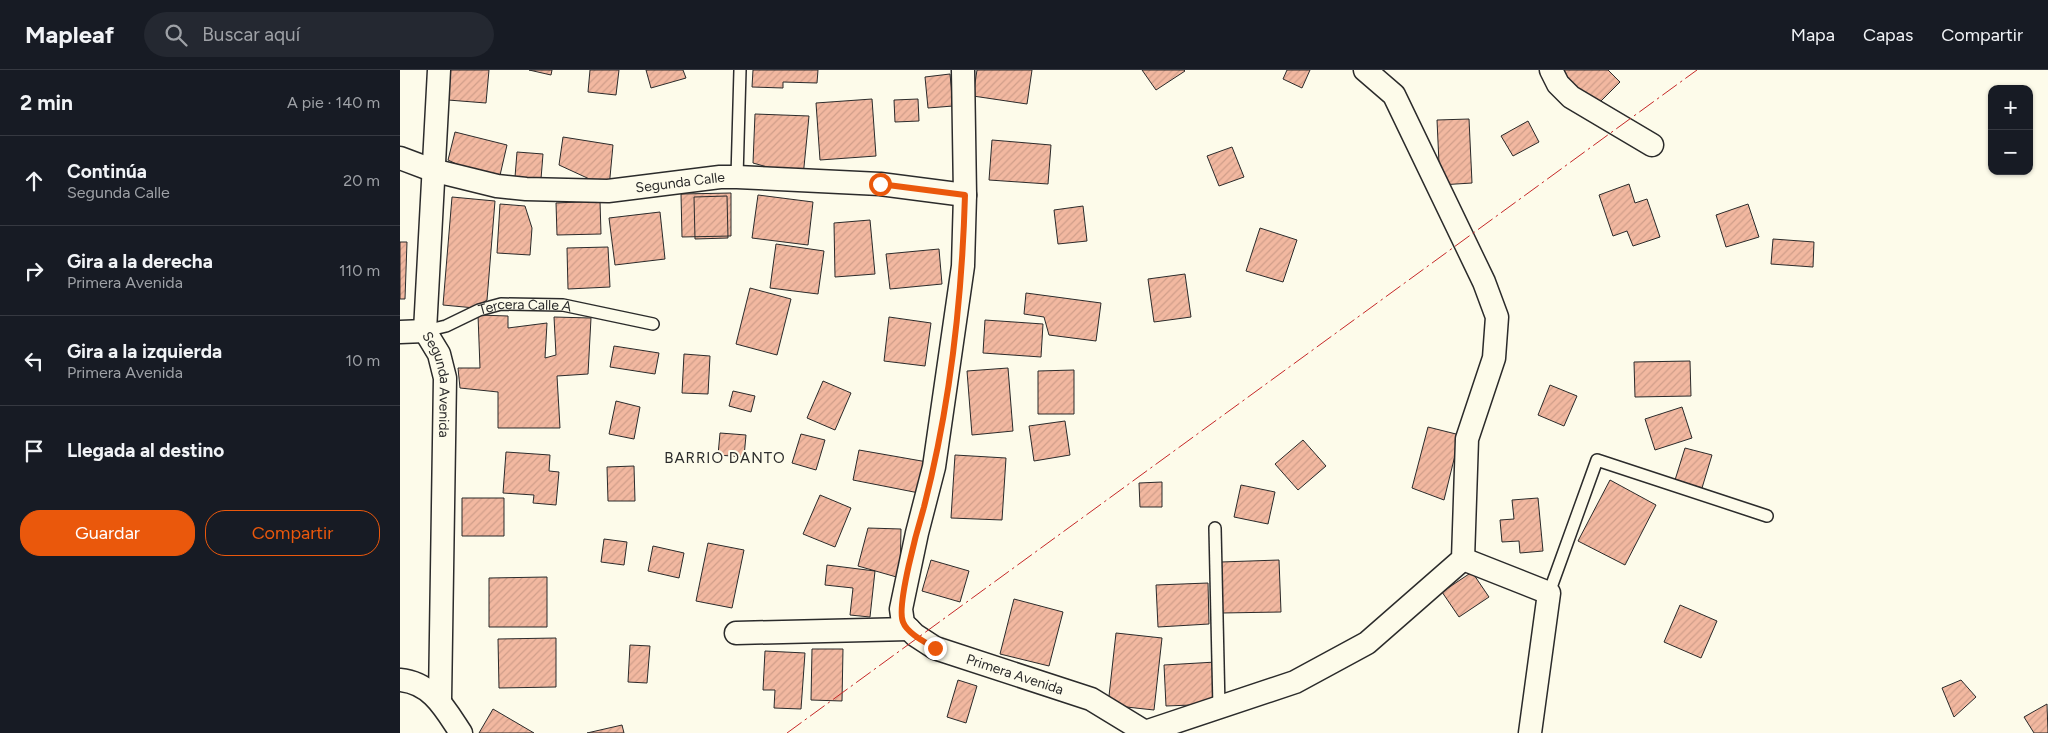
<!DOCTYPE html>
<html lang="es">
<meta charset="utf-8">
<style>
:root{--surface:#171b24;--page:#242831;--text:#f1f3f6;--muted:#9ea1a6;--line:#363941;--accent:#ea580c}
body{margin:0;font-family:Figtree,sans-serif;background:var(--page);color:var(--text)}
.controls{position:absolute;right:15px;top:15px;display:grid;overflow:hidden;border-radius:10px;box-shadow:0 1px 4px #0004}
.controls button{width:45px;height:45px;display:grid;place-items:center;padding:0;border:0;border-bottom:1px solid var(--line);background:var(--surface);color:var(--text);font:25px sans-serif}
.stop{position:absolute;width:15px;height:15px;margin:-11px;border:4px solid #ea580c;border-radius:50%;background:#fff}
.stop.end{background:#ea580c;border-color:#fff;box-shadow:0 1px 5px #0008}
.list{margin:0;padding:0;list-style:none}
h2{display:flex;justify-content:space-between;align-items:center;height:65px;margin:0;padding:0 20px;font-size:21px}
h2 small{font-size:16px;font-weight:400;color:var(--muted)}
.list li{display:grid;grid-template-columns:32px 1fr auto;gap:15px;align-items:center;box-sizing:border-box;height:90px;padding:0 20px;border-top:1px solid var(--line)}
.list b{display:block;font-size:19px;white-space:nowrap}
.list p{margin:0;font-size:16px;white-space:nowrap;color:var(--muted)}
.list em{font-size:16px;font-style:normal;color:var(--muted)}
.actions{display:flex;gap:10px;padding:15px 20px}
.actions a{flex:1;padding:11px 0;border:1px solid var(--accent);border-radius:20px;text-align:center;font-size:18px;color:var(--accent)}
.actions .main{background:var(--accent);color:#fff}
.icon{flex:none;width:28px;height:28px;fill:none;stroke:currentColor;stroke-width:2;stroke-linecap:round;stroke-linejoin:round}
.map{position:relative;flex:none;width:1648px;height:663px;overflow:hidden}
header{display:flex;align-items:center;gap:30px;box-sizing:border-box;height:70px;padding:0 25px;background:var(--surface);border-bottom:1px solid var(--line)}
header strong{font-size:24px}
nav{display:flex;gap:28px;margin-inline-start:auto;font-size:18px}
.search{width:350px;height:45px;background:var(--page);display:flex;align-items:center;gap:12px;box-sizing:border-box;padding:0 18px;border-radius:28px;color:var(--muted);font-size:19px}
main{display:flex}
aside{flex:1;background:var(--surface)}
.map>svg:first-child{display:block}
.building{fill:url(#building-hatch);stroke:#2b2b2b}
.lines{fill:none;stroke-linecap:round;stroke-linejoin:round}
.lane-casing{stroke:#2b2b2b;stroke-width:14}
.street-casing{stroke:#2b2b2b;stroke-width:25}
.lane{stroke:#fdfbea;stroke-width:11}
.street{stroke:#fdfbea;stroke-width:22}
.power{stroke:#c62828;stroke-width:1;stroke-dasharray:18 4 2.5 4;stroke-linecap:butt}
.route{stroke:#ea580c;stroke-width:6}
.labels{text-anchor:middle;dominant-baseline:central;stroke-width:4;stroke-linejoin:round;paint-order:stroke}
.street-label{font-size:14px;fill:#2b2b2b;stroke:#fdfbea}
.neighbourhood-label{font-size:15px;letter-spacing:1px;fill:#2b2b2b;stroke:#fdfbea}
</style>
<header>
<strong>Mapleaf</strong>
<div class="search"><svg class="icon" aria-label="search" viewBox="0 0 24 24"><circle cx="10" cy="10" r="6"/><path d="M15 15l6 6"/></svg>Buscar aquí</div>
<nav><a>Mapa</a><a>Capas</a><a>Compartir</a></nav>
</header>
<main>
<aside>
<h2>2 min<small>A pie · 140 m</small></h2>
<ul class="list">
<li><svg class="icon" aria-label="ahead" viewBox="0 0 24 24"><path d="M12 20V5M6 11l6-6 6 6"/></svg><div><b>Continúa</b><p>Segunda Calle</p></div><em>20 m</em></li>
<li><svg class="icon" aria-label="right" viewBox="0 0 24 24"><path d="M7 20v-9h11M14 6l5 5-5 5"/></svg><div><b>Gira a la derecha</b><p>Primera Avenida</p></div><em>110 m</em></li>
<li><svg class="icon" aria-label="left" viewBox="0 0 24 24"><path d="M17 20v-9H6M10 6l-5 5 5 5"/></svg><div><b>Gira a la izquierda</b><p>Primera Avenida</p></div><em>10 m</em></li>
<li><svg class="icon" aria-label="arrive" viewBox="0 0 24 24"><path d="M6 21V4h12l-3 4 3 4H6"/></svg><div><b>Llegada al destino</b></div></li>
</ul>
<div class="actions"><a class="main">Guardar</a><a>Compartir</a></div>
</aside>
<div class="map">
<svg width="1648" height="663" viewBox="0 0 1648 663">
<defs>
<pattern id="building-hatch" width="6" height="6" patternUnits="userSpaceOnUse" patternTransform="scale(1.25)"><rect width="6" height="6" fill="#f2b8a0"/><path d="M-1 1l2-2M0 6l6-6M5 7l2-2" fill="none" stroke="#d09e8a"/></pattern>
</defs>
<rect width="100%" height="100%" fill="#fdfbea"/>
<path class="building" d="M 50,0 L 89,0 L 86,33 L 48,30 Z
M 129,0 L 152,0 L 151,5 Z
M 190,0 L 219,0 L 216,25 L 188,22 Z
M 246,0 L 283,0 L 286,8 L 251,18 Z
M 353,0 L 418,0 L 417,13 L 383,12 L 383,18 L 352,17 Z
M 577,0 L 632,0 L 627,34 L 573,26 Z
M 742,0 L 784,0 L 785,1 L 756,20 Z
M 887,0 L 910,0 L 902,18 L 883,9 Z
M 1160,0 L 1208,0 L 1220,12 L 1196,36 Z
M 550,4 L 553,36 L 528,38 L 525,7 Z
M 472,29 L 476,86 L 420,90 L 416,33 Z
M 518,29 L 519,51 L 495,52 L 494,30 Z
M 355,44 L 409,46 L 403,107 L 353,93 Z
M 1069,49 L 1072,113 L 1040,115 L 1037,50 Z
M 1128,51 L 1139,72 L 1113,86 L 1101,66 Z
M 55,62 L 107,75 L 98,114 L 48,90 Z
M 163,67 L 213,75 L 209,118 L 159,95 Z
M 592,70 L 651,75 L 648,114 L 589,110 Z
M 832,77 L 844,107 L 819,116 L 807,86 Z
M 117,82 L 143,84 L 141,109 L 115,107 Z
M 1229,114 L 1235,133 L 1247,129 L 1260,167 L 1233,176 L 1227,161 L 1213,166 L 1199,125 Z
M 331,123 L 331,166 L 282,167 L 281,124 Z
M 358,125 L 413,132 L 408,175 L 352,168 Z
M 327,126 L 328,168 L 295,169 L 294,127 Z
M 52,127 L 95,131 L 87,230 L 75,238 L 43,235 Z
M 200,131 L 201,164 L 157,165 L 156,133 Z
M 100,134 L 125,136 L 132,158 L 130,185 L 97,183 Z
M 1348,134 L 1359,167 L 1326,177 L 1316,145 Z
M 683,136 L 687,171 L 658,174 L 654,140 Z
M 260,142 L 265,189 L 215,195 L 209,148 Z
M 470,150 L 475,204 L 435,207 L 434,153 Z
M 860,158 L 897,170 L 883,212 L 846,201 Z
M 1373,169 L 1414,172 L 1413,197 L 1371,194 Z
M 0,172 L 7,172 L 5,229 L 0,229 Z
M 376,174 L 424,181 L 418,224 L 370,218 Z
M 208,177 L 210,217 L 168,219 L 167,178 Z
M 539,179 L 542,214 L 490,219 L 486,184 Z
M 785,204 L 791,247 L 754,252 L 748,209 Z
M 350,218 L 391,229 L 377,285 L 336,274 Z
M 626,223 L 701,233 L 696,271 L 649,265 L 644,247 L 624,244 Z
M 78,245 L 108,246 L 108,258 L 147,253 L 145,288 L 156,285 L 154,247 L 191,248 L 188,304 L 157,306 L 160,358 L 98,358 L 98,322 L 60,318 L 58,298 L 80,298 Z
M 489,247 L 531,253 L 525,296 L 484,291 Z
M 585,250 L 643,254 L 641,287 L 583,283 Z
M 214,276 L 259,283 L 255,304 L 210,297 Z
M 284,284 L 310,286 L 308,324 L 282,323 Z
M 1290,291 L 1291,326 L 1235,327 L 1234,292 Z
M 608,298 L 613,361 L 572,365 L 567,301 Z
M 674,300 L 674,344 L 638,344 L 638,301 Z
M 423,311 L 451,323 L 435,360 L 407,348 Z
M 1150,315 L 1177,326 L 1164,356 L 1138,345 Z
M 333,321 L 355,326 L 351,342 L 329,336 Z
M 216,331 L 240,337 L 234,369 L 209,364 Z
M 1282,337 L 1292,368 L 1255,380 L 1245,349 Z
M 665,351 L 670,385 L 634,391 L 629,356 Z
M 1028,357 L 1060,365 L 1044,430 L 1012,418 Z
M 320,363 L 346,365 L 344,387 L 318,385 Z
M 401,364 L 425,370 L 416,400 L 392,393 Z
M 903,370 L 926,396 L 898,420 L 875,394 Z
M 1285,378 L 1312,385 L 1302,418 L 1275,410 Z
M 459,380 L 533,393 L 519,423 L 453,410 Z
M 106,382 L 150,385 L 149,401 L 159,402 L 156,435 L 133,433 L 134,425 L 103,423 Z
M 555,385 L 606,388 L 602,450 L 551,448 Z
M 234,396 L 235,431 L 208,431 L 207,397 Z
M 1210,410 L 1256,435 L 1225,495 L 1178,471 Z
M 762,412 L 762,437 L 740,437 L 739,413 Z
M 841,415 L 875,422 L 868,454 L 834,447 Z
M 420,425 L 451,438 L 435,477 L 403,464 Z
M 62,428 L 104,428 L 104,466 L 62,466 Z
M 1138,428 L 1143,481 L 1120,483 L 1119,471 L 1102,472 L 1100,450 L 1114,449 L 1112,430 Z
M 468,458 L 501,459 L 500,508 L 458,496 Z
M 204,469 L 227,472 L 224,495 L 201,492 Z
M 308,473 L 344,480 L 332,538 L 296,531 Z
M 253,476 L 284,483 L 279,508 L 248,501 Z
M 531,490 L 569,501 L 560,532 L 522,521 Z
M 879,490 L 881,542 L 822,543 L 821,492 Z
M 427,495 L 475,501 L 470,547 L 450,545 L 453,518 L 425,515 Z
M 1072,502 L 1089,527 L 1059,547 L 1042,522 Z
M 147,507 L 147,557 L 89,557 L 89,508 Z
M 808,513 L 809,554 L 758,557 L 756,515 Z
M 614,529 L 663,542 L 649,596 L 600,584 Z
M 1280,535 L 1317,551 L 1301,588 L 1264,572 Z
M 716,563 L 762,568 L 754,640 L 708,635 Z
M 156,568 L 156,617 L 99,618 L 98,569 Z
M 230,575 L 250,576 L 247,613 L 228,612 Z
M 412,579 L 443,579 L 442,631 L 411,630 Z
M 365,581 L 405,583 L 401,639 L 374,638 L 375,620 L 363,620 Z
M 816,592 L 818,634 L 766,636 L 764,595 Z
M 558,610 L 577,616 L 566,653 L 547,647 Z
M 1561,610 L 1576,627 L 1554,647 L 1542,618 Z
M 1647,634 L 1648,663 L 1634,663 L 1624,647 Z
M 93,639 L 134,663 L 79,663 Z
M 222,655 L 224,663 L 187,663 Z"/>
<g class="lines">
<g class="lane-casing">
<g id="lane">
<path d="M 337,107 L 340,0"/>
<path id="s1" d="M 25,261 L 46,256 L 79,240 L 101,234 L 163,235 L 253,254"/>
<path d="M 815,458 L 819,638"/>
<path d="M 1149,523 L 1197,390 L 1367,446"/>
</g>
</g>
<g class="street-casing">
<g id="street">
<path id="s2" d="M 39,0 L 25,261 L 39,284 L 45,308 L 40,630"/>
<path id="s3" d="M 563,0 L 565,125 L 563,196 L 534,397 L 517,463 L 501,539 L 503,553 L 515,565 L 535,578 L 691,629 L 745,662 L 895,612 L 967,573 L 1063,489 L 1067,369 L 1094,288 L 1097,247 L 1084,212 L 994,25 L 965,0"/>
<path d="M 1151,0 L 1158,14 L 1171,27 L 1252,75"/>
<path id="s4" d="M 0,88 L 32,100 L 97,116 L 126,119 L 208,121 L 320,107 L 337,107 L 480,114 L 565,125"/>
<path d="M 0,262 L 25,261"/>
<path d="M 1063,489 L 1149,523 L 1130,663"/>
<path d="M 336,563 L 509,559"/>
<path d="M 0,610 C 32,613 45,639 61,663"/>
</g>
</g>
<use href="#lane" class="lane"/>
<use href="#street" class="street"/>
<path class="power" d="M 387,663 L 1297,0"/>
</g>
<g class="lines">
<path class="route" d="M 480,114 L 565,125 C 562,229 550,336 524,437 C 518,457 496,536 503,552 C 507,563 525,572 535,578"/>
</g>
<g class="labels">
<g class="street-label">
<text stroke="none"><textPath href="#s4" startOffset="285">Segunda Calle</textPath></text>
<text stroke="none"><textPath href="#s1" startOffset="105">Tercera Calle A</textPath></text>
<text stroke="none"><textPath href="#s2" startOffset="318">Segunda Avenida</textPath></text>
<text stroke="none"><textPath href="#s3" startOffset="684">Primera Avenida</textPath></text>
</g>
<g class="neighbourhood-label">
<text x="325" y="388">BARRIO DANTO</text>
</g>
</g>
</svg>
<div class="controls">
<button>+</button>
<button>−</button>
</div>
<div class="stop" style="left:480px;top:114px"></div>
<div class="stop end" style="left:535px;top:578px"></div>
</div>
</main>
